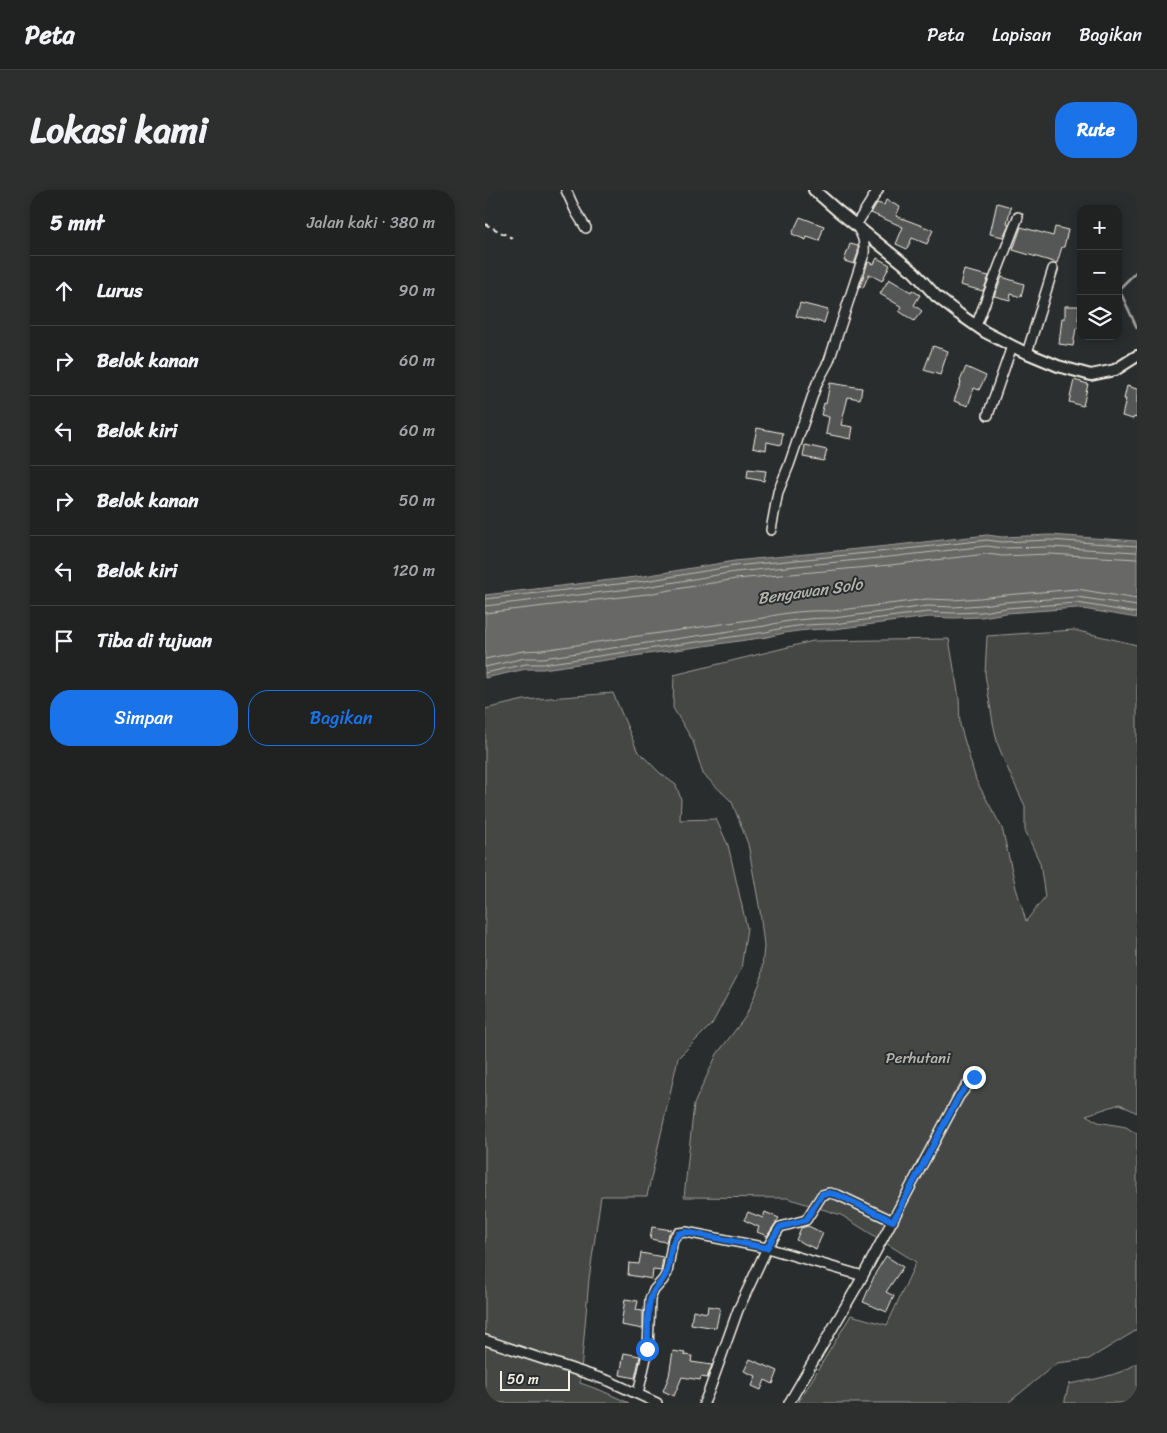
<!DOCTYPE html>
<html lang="id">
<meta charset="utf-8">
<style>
:root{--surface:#202222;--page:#2d2f2f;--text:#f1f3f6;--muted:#a2a4a5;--line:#3d3f40;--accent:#1a73e8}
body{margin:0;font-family:Sriracha,sans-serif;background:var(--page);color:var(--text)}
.controls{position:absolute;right:15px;top:15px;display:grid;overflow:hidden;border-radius:10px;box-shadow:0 2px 8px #0003}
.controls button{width:45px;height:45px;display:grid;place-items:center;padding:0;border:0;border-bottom:1px solid var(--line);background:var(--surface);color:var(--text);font:25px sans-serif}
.scale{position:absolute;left:15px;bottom:12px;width:70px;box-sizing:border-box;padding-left:5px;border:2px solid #f4f1e8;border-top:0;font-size:14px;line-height:18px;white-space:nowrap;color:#f4f1e8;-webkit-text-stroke:4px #2a2d2e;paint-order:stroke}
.stop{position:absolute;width:15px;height:15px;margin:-11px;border:4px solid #1a73e8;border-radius:50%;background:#fff}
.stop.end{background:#1a73e8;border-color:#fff;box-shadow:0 1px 5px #0008}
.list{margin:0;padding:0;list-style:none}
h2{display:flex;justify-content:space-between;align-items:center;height:65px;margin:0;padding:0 20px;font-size:21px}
h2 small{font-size:16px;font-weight:400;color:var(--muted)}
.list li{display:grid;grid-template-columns:32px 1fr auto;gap:15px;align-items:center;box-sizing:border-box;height:70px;padding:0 20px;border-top:1px solid var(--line)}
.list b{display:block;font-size:19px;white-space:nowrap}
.list em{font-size:16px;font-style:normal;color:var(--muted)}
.actions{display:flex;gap:10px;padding:15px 20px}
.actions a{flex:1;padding:11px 0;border:1px solid var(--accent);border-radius:20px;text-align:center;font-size:18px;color:var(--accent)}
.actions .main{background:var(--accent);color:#fff}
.icon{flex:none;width:28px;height:28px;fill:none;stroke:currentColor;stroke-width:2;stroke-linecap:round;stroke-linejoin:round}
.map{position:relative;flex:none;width:652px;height:1213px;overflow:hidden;border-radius:20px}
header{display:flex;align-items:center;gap:30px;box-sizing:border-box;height:70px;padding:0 25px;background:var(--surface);border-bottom:1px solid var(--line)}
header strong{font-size:24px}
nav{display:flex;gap:28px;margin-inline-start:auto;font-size:18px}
.intro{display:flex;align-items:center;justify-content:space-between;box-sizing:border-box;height:120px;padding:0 30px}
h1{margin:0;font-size:35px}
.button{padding:12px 22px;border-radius:20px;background:var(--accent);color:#fff;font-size:18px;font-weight:700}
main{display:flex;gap:30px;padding:0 30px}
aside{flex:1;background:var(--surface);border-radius:20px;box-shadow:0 2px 8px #0003}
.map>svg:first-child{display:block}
.green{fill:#444645;stroke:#9c9c96}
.water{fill:#676866;stroke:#9f9f9a}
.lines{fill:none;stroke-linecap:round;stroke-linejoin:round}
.shore{stroke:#bcbab4;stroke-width:1}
.stream{stroke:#9f9f9a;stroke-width:2.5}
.building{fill:#555756;stroke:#f4f1e8}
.minor-casing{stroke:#f4f1e8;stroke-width:12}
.tertiary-casing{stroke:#f4f1e8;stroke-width:14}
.path{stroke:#f4f1e8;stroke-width:2;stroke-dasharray:5 4;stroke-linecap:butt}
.minor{stroke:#2a2d2e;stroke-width:9}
.tertiary{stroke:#2a2d2e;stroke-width:10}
.route{stroke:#1a73e8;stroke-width:6}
.labels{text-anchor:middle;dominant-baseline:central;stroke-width:4;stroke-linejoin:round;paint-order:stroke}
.park-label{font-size:15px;fill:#b6b5af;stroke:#2a2d2e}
.water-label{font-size:16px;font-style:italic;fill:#b5b3ae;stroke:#2a2d2e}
</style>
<header>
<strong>Peta</strong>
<nav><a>Peta</a><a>Lapisan</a><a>Bagikan</a></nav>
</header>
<div class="intro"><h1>Lokasi kami</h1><a class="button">Rute</a></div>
<main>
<aside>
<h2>5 mnt<small>Jalan kaki · 380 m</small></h2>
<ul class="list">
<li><svg class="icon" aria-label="ahead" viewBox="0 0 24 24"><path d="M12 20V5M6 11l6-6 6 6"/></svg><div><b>Lurus</b></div><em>90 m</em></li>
<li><svg class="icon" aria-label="right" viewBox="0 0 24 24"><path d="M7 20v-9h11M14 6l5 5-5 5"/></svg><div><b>Belok kanan</b></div><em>60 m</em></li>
<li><svg class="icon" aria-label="left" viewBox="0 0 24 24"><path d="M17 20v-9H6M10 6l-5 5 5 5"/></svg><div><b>Belok kiri</b></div><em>60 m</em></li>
<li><svg class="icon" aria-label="right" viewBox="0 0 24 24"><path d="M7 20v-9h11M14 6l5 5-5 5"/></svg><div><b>Belok kanan</b></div><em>50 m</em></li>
<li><svg class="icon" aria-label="left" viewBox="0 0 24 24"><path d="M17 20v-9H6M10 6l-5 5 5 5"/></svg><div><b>Belok kiri</b></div><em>120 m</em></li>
<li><svg class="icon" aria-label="arrive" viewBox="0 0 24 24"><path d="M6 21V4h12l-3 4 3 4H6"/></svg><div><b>Tiba di tujuan</b></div></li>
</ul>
<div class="actions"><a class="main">Simpan</a><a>Bagikan</a></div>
</aside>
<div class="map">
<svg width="652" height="1213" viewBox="0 0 652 1213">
<rect width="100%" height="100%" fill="#2a2d2e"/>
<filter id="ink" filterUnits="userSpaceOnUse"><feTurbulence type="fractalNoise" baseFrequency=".02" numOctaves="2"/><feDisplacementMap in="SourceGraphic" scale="10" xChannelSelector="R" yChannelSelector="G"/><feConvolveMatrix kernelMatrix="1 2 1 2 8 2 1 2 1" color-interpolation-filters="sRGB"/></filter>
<g filter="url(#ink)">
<path class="green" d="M 589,440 L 652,455 L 652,923 L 635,914 L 601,925 L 613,932 L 641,937 L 652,944 L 652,1140 L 604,1169 L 572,1173 L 523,1213 L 313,1213 L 366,1125 L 402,1135 L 431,1072 L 356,1025 L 302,1008 L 199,1007 L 209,914 L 232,864 L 261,826 L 276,790 L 279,756 L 275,721 L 263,654 L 247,612 L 218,584 L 208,551 L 188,518 L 189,485 L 328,451 L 464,449 L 474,508 L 475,535 L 491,590 L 517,638 L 531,698 L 541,731 L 560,707 L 555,673 L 540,640 L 540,616 L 525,584 L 513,555 L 508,533 L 500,484 L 502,446 Z
M 128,503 L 152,560 L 176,584 L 191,595 L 196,609 L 195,630 L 231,629 L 243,655 L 262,738 L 256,779 L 227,834 L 193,868 L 162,1006 L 116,1006 L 104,1089 L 95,1193 L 115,1200 L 144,1213 L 0,1213 L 0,519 L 39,510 Z
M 652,1173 L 652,1213 L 580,1213 L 580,1210 L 584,1194 C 605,1190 635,1186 652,1173 Z"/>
<path class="water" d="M 502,345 L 517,347 L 565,345 L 652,351 L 652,428 L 592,418 L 521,423 L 497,427 L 468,428 L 444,427 L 349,439 C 327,439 304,441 282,447 L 58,479 L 41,479 L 0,488 L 0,405 L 159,386 L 249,371 L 403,356 Z"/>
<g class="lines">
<path class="shore" d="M 0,409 L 160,391 L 250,376 L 403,361 L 502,350 L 517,352 L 565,350 L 652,356
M 0,416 L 161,397 L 250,382 L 404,367 L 502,356 L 517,358 L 565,357 L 652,362
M 0,423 L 162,404 L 251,389 L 405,375 L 502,364 L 517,366 L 565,364 L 652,369
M 0,469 L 38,461 L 57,460 L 278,428 C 301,422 325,420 349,421 L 442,409 L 468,410 L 495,408 L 520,405 L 592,399 L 652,409
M 0,477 L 40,468 L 58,468 L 280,436 C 302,430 326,428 349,428 L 443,416 L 468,417 L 496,415 L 520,412 L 592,407 L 652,416
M 0,483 L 41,474 L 58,474 L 281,442 C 303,436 326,434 349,434 L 443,422 L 468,423 L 497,422 L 521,418 L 592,413 L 652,423"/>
<path class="stream" d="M 652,81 L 634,99 L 652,138"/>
</g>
<path class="building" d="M 401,10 L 415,17 L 411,26 L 448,40 L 442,54 L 427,48 L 422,59 L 411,54 L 418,37 L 386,23 L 392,13 L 399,15 Z
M 512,13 L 526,17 L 522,33 L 524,34 L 518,47 L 505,44 Z
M 315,27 L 339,36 L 334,51 L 322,47 L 321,50 L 307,44 Z
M 536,37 L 568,46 L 570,37 L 583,40 L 579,57 L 577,57 L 572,73 L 528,60 Z
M 365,54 L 373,56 L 373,63 L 369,74 L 359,71 Z
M 392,68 L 405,75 L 397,91 L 384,84 L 378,98 L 375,97 L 383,72 L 389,74 Z
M 479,80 L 504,86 L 498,101 L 475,95 Z
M 517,87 L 539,94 L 536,107 L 526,104 L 525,110 L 509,106 Z
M 404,89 L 426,102 L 427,100 L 435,105 L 429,115 L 437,121 L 429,131 L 414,121 L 417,117 L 395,104 Z
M 315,113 L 343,120 L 339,133 L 311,126 Z
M 580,116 L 594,116 L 593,130 L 596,130 L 596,139 L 591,138 L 588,156 L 574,154 L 577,128 L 580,128 Z
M 448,156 L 463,161 L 455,185 L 439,180 Z
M 481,177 L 501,186 L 494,200 L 489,198 L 483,216 L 469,211 L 476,192 L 475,191 Z
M 589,190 L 603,194 L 598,216 L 584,212 Z
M 345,193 L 377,198 L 375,209 L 363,207 L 356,235 L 368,237 L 366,249 L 341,244 L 344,227 L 336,225 L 339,213 L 341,214 Z
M 642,196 L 652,199 L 652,228 L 649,227 L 648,229 L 637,226 L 641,209 L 639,209 Z
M 272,238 L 298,243 L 296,255 L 282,252 L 281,260 L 268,257 Z
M 320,255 L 342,260 L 339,271 L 318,267 Z
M 263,279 L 281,281 L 279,291 L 262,288 Z
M 263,1022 L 278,1028 L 280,1022 L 294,1028 L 282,1046 L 272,1042 L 274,1037 L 259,1030 Z
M 323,1036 L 338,1043 L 331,1059 L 311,1050 L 316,1038 Z
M 167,1037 L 187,1040 L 183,1045 L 181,1052 L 165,1049 Z
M 156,1063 L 178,1067 L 176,1081 L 168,1080 L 167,1089 L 143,1085 L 144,1073 L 154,1074 Z
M 401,1066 L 418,1077 L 401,1102 L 409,1106 L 402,1122 L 378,1112 L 391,1082 Z
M 140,1109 L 153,1111 L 151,1120 L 158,1121 L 158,1139 L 136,1135 Z
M 223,1116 L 235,1118 L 231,1138 L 206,1134 L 208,1120 L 222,1123 Z
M 188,1161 L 200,1163 L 199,1165 L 207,1166 L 206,1172 L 227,1175 L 222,1188 L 216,1187 L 215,1190 L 197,1187 L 189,1206 L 178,1201 L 184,1186 Z
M 139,1163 L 155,1166 L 150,1188 L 135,1185 Z
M 265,1169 L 293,1181 L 288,1194 L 280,1190 L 276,1200 L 267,1196 L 271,1186 L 259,1181 Z"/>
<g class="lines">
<g class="minor-casing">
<path id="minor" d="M 81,0 L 91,22 L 101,38
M 491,136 L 533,27
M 542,163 L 568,79
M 503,225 L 527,156
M 286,340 L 293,302 L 304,275 L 332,193 L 344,171 L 379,64 C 380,52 378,46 371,35 L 393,0
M 0,1150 L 124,1191 L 172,1213
M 153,1204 L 163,1159 L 165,1109 L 169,1100 L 178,1090 L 182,1083 L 188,1049 L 193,1043 L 201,1042 L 282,1058 L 378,1086
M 219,1213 L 224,1201 L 253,1120 L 282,1058 L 295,1037 L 321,1030 L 337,1005 L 344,1003 L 353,1005 L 408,1031
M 304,1213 L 374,1093 L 474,906 L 489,887"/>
</g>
<g class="tertiary-casing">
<path id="tertiary" d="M 329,0 L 353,21 L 429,82 L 451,106 L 474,124 L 500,142 L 537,161 L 573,176 L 606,185 L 630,180 L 652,166"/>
</g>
<path class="path" d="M 0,34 L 27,48"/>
<use href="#minor" class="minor"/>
<use href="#tertiary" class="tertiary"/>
</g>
</g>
<g class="lines" filter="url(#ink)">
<path class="route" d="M 162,1159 C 164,1142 161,1123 166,1107 C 169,1097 179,1092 182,1081 C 186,1068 184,1054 193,1044 L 201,1042 L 282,1058 L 295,1037 L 321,1030 L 337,1004 L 344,1003 L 353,1005 L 408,1031 L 474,906 L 489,887"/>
</g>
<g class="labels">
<g class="park-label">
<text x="433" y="868">Perhutani</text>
</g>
<g class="water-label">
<text transform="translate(325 401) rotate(-8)">Bengawan Solo</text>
</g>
</g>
</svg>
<div class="controls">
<button>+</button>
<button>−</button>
<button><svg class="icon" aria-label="layers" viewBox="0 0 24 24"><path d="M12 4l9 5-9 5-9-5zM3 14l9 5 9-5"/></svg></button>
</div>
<div class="scale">50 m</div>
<div class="stop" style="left:162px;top:1159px"></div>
<div class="stop end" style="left:489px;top:887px"></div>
</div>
</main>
